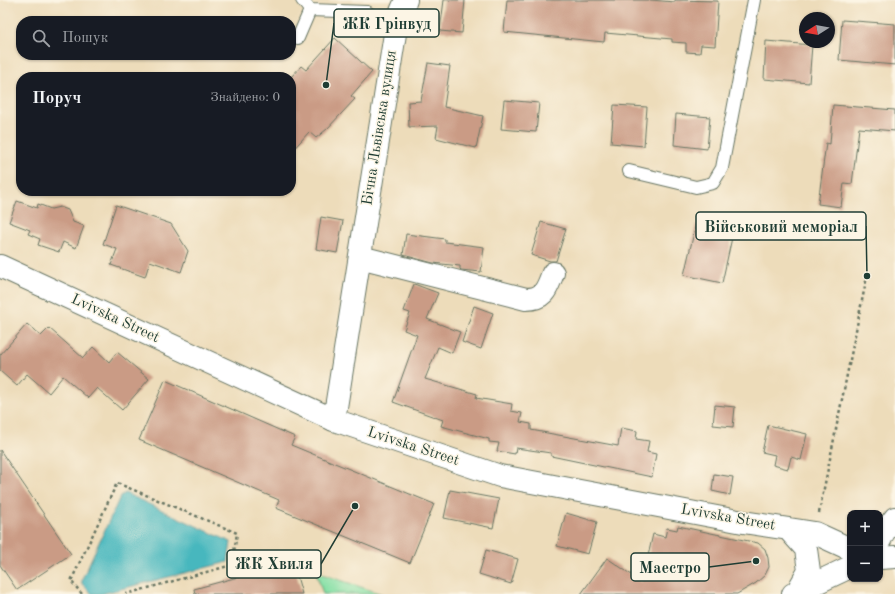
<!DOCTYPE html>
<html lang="uk">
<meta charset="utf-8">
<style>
:root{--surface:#171b24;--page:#242831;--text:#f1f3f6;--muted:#9ea1a6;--line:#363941}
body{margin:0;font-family:"Old Standard TT",serif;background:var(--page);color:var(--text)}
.controls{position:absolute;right:12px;bottom:12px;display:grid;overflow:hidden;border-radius:8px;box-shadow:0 1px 3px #0004}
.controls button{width:36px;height:36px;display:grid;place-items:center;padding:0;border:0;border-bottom:1px solid var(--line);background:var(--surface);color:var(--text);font:20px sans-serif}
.compass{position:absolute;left:799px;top:12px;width:36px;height:36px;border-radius:50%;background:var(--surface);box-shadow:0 1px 3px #0004;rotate:259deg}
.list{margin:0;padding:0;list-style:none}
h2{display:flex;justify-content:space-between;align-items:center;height:52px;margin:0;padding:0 16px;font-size:17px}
h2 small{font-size:13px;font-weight:400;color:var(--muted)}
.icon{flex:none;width:22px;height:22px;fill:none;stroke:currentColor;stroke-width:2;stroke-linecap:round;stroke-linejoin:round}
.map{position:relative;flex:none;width:895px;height:594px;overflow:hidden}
.search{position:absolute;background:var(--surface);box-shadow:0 1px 3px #0004;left:16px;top:16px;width:280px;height:44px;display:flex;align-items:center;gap:10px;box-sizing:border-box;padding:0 14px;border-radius:16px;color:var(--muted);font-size:15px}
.panel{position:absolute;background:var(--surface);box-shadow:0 1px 3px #0004;left:16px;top:72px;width:280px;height:124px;border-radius:16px}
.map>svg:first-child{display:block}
.green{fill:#86e0a6;stroke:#528e6d}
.water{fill:#47b7be;stroke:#337a79}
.building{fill:#ca9b85}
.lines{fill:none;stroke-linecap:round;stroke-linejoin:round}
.service-casing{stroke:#677563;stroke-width:14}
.minor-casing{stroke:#677563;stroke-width:24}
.tertiary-casing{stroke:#677563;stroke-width:24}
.secondary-casing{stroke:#677563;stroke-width:24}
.path{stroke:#677563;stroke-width:2.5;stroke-dasharray:3 3;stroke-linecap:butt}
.service{stroke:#fff;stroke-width:12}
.minor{stroke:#fff;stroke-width:22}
.tertiary{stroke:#fff;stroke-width:22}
.secondary{stroke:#fff;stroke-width:22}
.labels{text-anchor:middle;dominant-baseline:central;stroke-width:3;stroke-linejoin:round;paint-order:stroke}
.street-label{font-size:15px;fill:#1f3d34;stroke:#fcf5e5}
.leader{fill:none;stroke:#1f3d34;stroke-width:1.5}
.callout-dot{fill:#1f3d34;stroke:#fcf5e5;stroke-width:1.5}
.callout{fill:#fcf5e5;stroke:#1f3d34;stroke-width:1.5}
.callout-label{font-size:16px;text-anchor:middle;font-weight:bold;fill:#1f3d34}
</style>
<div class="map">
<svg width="895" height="594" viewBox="0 0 895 594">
<rect width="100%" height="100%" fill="#fcf5e5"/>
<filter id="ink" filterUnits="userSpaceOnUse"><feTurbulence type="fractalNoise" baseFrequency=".025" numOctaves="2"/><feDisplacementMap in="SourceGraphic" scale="8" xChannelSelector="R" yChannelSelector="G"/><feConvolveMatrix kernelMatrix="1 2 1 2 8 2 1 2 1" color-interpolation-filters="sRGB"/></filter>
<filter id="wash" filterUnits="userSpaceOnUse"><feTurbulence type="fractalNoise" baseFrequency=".012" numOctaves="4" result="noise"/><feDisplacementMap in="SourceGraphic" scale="16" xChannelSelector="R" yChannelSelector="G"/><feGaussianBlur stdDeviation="0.9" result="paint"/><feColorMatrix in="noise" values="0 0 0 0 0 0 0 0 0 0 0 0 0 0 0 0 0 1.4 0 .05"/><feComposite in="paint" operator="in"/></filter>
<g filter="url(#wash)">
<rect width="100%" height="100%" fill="#eddcba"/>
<path class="green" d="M 316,572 L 382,594 L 323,594 Z"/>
<path class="water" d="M 125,493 L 231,542 L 228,562 L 101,594 L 92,594 L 82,584 L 82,579 L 120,497 Z"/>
<g id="blocks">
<path class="building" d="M 444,0 L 465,0 L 462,33 L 440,31 Z
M 507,0 L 651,0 L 675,2 L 675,0 L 718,1 L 715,46 L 701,45 L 700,53 L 686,52 L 686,43 L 672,42 L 672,39 L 605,33 L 604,42 L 504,32 Z
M 842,20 L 895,24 L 895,65 L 839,60 Z
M 335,38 L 372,72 L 351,96 L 355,99 L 327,129 L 316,138 L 309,132 L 291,152 L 291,77 L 301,66 L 306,70 Z
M 766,41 L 812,45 L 809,83 L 764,79 Z
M 428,63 L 450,66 L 444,107 L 483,116 L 476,148 L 436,138 L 438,126 L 409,127 L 408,102 L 421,101 Z
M 504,100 L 539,103 L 536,132 L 501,129 Z
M 614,105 L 647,107 L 644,146 L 611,143 Z
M 833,105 L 895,110 L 895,131 L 859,128 L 852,184 L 844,183 L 841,207 L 818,204 L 826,143 L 830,144 Z
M 676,114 L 710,117 L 707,149 L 674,145 Z
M 17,201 L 37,208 L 38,204 L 51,209 L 60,207 L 68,210 L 73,222 L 84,226 L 76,248 L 63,242 L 59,252 L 38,245 L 40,239 L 28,234 L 30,230 L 9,222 Z
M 116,205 L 171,224 L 188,251 L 181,272 L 150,261 L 145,277 L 111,265 L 117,249 L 103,244 Z
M 321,217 L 343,221 L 337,253 L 316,249 Z
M 541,222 L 566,229 L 556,261 L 550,261 L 531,255 Z
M 696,224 L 733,233 L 722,283 L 684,275 Z
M 406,234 L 445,239 L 445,242 L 484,247 L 481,272 L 461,270 L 460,269 L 460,266 L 433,263 L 403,255 Z
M 414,284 L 438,293 L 427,319 L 460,332 L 452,353 L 438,347 L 425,379 L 477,394 L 476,398 L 512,404 L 511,411 L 522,413 L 520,422 L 531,424 L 531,430 L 618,446 L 621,428 L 637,431 L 636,439 L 649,441 L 647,452 L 656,454 L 652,477 L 551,456 L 551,453 L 516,448 L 515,454 L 497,451 L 499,443 L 489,442 L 489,439 L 441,426 L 443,420 L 393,402 L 417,335 L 404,330 L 410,313 L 404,311 Z
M 474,306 L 493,313 L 481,349 L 462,342 Z
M 27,324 L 41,336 L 49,328 L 83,358 L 93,347 L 109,362 L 117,352 L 149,379 L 122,410 L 97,388 L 88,398 L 63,376 L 49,393 L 27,374 L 17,386 L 0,371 L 0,355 Z
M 165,380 L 295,437 L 291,445 L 434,504 L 410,563 L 276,508 L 279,500 L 139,440 Z
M 715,405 L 735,407 L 733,427 L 713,425 Z
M 768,425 L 807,434 L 801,460 L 791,457 L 788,469 L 773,465 L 775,455 L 762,452 Z
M 0,450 L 71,554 L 17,590 L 0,565 Z
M 714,474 L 733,477 L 730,495 L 712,491 Z
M 450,490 L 499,499 L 493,528 L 444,518 Z
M 566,513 L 597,522 L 588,554 L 557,546 Z
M 678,526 L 758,543 L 765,549 L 768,558 L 769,567 L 765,575 L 756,583 L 737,594 L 581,594 L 607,558 L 642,582 L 653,534 L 665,537 L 667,528 L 677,530 Z
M 486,550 L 518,559 L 511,584 L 479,574 Z
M 293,562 L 302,594 L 195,594 L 194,589 Z"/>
</g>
</g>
<g filter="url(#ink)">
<use href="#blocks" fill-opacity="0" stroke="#677563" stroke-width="1"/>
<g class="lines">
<g class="service-casing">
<path id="service" d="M 302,0 L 310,10
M 298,38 L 310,10 L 367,12 L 395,32
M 629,171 L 696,187 L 713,183 L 722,168 L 754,0"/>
</g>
<g class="minor-casing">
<path id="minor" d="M 360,257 L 526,299 C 545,299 547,288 553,273
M 334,420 L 397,21 L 406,0
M 880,540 L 884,532 L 895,518"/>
</g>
<g class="tertiary-casing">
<path id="tertiary" d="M 0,266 L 334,420 L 500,476 L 743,522 L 815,533 L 850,549
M 788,529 L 806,549 L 809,571 L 797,592"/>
</g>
<g class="secondary-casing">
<path id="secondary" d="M 880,558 L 895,557
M 793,594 L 850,567"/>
</g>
<path class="path" d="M 819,513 L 867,276
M 82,594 L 71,581 L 117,483 L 237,533 L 232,565 L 126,594"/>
<use href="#service" class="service"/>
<use href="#minor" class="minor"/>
<use href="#tertiary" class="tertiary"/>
<use href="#secondary" class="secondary"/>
</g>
</g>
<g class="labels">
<g class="street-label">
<text transform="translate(380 128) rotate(-81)">Бічна Львівська вулиця</text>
<text transform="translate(115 319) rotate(25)">Lvivska Street</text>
<text transform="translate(413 447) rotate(18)">Lvivska Street</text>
<text transform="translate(728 518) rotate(10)">Lvivska Street</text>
</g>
</g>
<path class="leader" d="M326 85L334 23M867 276L866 226M355 506L321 564M756 561L709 567"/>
<g class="callout-dot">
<circle cx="326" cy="85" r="4"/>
<circle cx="867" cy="276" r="4"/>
<circle cx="355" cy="506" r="4"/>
<circle cx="756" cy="561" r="4"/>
</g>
<g class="callout">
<rect x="334" y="9" width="105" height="28" rx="4"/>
<rect x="696" y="212" width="170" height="28" rx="4"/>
<rect x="227" y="550" width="94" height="28" rx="4"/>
<rect x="631" y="553" width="78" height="28" rx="4"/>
</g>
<g class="callout-label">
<text x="387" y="29">ЖК Грінвуд</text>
<text x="781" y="232">Військовий меморіал</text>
<text x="274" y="569">ЖК Хвиля</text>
<text x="670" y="573">Маестро</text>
</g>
</svg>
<div class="controls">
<button>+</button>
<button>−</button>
</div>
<svg class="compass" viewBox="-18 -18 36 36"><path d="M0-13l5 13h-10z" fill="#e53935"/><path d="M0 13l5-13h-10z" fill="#9ea1a6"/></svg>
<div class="search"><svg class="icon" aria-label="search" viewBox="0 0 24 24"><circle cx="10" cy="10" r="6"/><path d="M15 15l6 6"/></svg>Пошук</div>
<section class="panel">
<h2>Поруч<small>Знайдено: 0</small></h2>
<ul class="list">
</ul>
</section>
</div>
